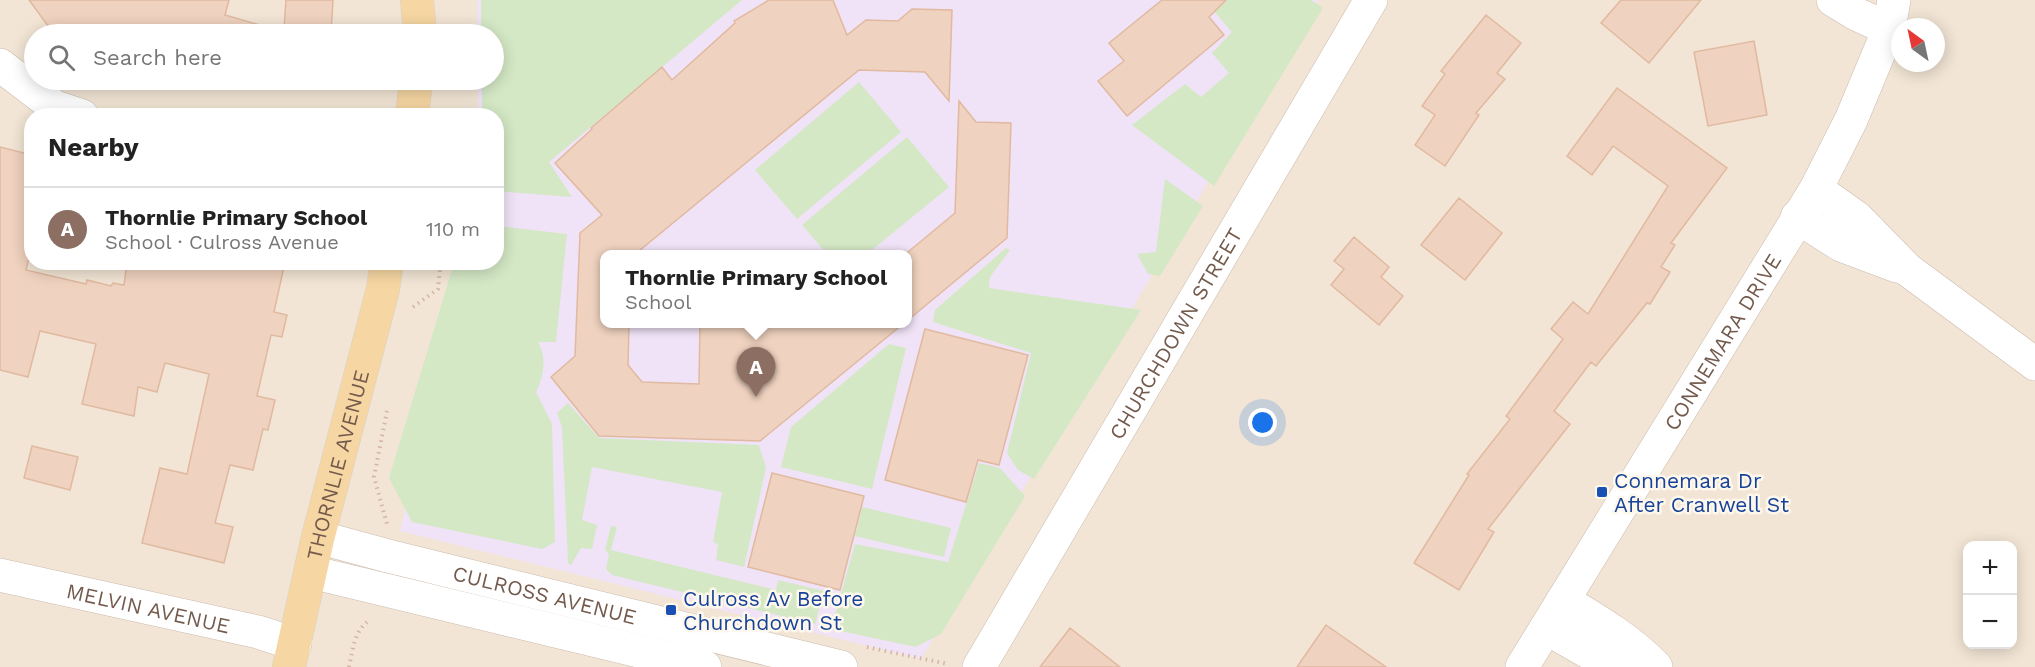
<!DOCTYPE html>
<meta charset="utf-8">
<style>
:root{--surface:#fff;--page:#f2f2f2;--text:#222;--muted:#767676;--line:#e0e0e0;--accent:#b45309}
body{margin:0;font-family:"Work Sans",sans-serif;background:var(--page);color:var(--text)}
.controls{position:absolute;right:18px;bottom:18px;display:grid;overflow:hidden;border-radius:12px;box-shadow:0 3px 15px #0003}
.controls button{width:54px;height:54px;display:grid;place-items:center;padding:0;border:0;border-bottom:2px solid var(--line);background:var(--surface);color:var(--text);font:30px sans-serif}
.compass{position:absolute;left:1891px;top:18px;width:54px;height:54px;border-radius:50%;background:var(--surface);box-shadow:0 3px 15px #0003;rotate:327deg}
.you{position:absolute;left:1263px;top:423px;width:21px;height:21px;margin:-15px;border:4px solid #fff;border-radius:50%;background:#1a73e8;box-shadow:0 0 0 9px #1a73e833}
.badge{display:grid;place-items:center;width:39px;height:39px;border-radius:50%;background:var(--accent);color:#fff;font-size:20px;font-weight:700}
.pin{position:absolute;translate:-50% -50px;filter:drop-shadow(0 2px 3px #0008)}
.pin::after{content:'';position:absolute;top:32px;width:21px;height:18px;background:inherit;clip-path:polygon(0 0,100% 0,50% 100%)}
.popup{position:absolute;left:600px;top:250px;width:312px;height:78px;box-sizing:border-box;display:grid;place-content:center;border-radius:12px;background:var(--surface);filter:drop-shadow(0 2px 4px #0005);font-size:20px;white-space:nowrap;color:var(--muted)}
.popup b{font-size:22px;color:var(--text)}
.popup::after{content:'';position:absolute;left:50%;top:100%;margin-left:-12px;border:12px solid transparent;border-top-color:var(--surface)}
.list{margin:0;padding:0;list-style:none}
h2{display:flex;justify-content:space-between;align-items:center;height:78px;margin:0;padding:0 24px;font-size:26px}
h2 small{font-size:20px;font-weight:400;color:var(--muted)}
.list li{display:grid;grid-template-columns:39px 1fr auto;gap:18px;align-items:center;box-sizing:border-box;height:84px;padding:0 24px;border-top:2px solid var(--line)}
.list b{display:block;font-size:22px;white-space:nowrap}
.list p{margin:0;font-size:20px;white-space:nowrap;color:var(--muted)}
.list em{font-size:20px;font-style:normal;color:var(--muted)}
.icon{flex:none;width:33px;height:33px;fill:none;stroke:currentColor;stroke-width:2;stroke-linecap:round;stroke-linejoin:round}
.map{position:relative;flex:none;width:2035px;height:667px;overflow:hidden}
.search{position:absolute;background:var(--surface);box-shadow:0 3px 15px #0003;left:24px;top:24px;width:480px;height:66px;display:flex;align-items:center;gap:15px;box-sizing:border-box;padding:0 21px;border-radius:33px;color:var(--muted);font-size:22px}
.panel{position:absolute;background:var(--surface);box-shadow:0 3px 15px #0003;left:24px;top:108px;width:480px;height:162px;border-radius:24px}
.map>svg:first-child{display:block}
.residential{fill:#f2e5d5;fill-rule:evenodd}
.education{fill:#f0e3f7;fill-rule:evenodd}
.green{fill:#d4e8c5}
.building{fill:#efd2bf;stroke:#e1b9a0;stroke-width:1.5}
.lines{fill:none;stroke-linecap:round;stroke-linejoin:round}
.minor-casing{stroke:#ccbbad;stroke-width:34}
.major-casing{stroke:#d8d1cd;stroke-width:34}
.path{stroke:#d4b5a2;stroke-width:4;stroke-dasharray:1.5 4.5;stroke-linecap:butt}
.minor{stroke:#fff;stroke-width:33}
.major{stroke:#f6d6a2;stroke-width:33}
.transit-dot{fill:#1a4fb4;stroke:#fef7ec;stroke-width:2}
.labels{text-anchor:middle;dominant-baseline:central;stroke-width:5;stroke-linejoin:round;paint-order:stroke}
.street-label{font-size:21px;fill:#735a4c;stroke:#fef7ec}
.transit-label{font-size:21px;fill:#164399;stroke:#fef7ec;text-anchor:start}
</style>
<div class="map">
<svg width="2035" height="667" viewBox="0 0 2035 667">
<rect width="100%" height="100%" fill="#fbf3e6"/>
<path class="residential" d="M 0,0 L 2035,0 L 2035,667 L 0,667 ZM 1900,27 L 1936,27 L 1936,63 L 1900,63 ZM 34,34 L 494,34 L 494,80 L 34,80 ZM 32,116 L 496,116 L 496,262 L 32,262 ZM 604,255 L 908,255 L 908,324 L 604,324 ZM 1968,546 L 2012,546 L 2012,644 L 1968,644 Z"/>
<path class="education" d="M 477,0 L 1318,0 L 921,659 L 400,531 L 464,263 L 496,262 L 496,116 L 478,115 L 478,80 L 494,80 L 494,34 L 477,34 ZM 604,255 L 908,255 L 908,324 L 604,324 Z"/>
<path class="green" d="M 481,0 L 742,0 L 549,162 L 572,197 L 497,191 L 496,116 L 482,115 L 482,80 L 494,80 L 494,34 L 481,34 Z
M 1204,0 L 1311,0 L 1323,8 L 1214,186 L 1132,125 L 1185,84 L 1201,97 L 1229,73 L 1212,53 L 1232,32 Z
M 859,82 L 901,132 L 797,219 L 755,170 Z
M 907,137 L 949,187 L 867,254 L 827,254 L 802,225 Z
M 1165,179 L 1203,206 L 1160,276 L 1148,274 L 1137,254 L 1156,252 Z
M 497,226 L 567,234 L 556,342 L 538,342 C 547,357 544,376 536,392 L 552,424 L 555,542 L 542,549 L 412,522 L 389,478 L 454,263 L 496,262 Z
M 1006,248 L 1010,250 L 990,277 L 989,288 L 1141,310 L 1034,479 L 1018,470 L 1007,453 L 1031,353 L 933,322 L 935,310 Z
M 889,344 L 906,348 L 872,489 L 781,467 L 791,427 Z
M 568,403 L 599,438 L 759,445 L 766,468 L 744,567 L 716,560 L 718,544 L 713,542 L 722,492 L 592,467 L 582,520 L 597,525 L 592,549 L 581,548 L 571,565 L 568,563 L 562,427 L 557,413 Z
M 979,463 L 1000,468 L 1025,496 L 941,634 L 916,647 L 831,629 L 855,544 L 948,562 Z
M 862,507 L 951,528 L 944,557 L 855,536 Z
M 611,526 L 617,527 L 611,550 L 776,590 L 778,580 L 824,591 L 815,624 L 612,575 L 606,569 L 609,554 L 605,550 Z"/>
<path class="building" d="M 29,0 L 229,0 L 225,15 L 270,28 L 270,34 L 54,34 Z
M 286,0 L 333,0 L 331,33 L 284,28 Z
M 769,0 L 833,0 L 847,35 L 866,20 L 898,21 L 912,9 L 952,10 L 949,101 L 925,72 L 859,70 L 634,255 L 604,255 L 604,324 L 629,324 L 628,365 L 642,382 L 699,384 L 700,324 L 903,324 L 760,441 L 599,436 L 551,377 L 575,356 L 580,233 L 602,215 L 555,163 L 592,129 L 591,128 L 662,67 L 672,80 L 735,23 L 734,21 Z
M 1162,0 L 1226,0 L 1209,17 L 1224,35 L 1127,116 L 1098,81 L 1124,61 L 1109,43 Z
M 1621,0 L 1701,0 L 1649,63 L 1601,23 Z
M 1486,15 L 1521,43 L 1497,73 L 1505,79 L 1476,113 L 1479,115 L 1445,166 L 1415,145 L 1435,115 L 1422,106 L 1445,74 L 1441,71 Z
M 1754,41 L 1767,115 L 1708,126 L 1694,52 Z
M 1617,88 L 1727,168 L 1671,243 L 1675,245 L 1661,267 L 1670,272 L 1650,304 L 1647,303 L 1596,366 L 1591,362 L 1554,411 L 1570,424 L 1488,529 L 1494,532 L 1459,590 L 1414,563 L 1469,475 L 1467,474 L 1510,419 L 1506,416 L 1563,339 L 1551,329 L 1573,302 L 1588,314 L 1668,186 L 1613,146 L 1592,175 L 1567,156 Z
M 959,101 L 976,122 L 1011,123 L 1007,238 L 908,320 L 908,252 L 955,213 Z
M 0,147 L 32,155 L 32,244 L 26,270 L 86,284 L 87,280 L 111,286 L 113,283 L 124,285 L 127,262 L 285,262 L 274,312 L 287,315 L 282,337 L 271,335 L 257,396 L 275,400 L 268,430 L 263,429 L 253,470 L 230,465 L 215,523 L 233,527 L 224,563 L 142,543 L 160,468 L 187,474 L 209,374 L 165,363 L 157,392 L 138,387 L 134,416 L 82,404 L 96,344 L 40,331 L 28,377 L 0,370 Z
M 1459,198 L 1502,233 L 1465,280 L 1421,245 Z
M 1354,237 L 1389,267 L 1381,277 L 1403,296 L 1379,325 L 1331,285 L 1344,269 L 1334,261 Z
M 925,329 L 1028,355 L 999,465 L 978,460 L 966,502 L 885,480 Z
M 32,446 L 78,457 L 70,490 L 24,478 Z
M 772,473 L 864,496 L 840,590 L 748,567 Z
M 1326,625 L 1386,667 L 1297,667 Z
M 1070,628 L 1120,667 L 1040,667 Z"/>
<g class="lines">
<g class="minor-casing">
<g id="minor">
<path d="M 1833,0 L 1856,14 L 1889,29"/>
<path d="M 0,65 L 55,107 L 82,116"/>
<path d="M 1816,189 L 1857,218 L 1908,270 L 2035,364"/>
<path d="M 1797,217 L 1841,245 L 1897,266"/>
<path id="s1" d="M 318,537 L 388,556 L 841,667"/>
<path d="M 311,572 L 705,667"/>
<path id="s2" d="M 0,575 L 258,632 L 295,644"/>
<path d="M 1563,600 C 1596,620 1629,639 1656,667"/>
<path d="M 1546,628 L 1588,652 L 1627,667"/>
<path id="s3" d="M 979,667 L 1371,0"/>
<path id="s4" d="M 1522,667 L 1816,189 L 1851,120 L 1889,29 L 1894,0"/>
</g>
</g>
<g class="major-casing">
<g id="major">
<path d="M 417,0 L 420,34"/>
<path d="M 412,116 L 416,80"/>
<path id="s5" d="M 289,667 L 318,537 L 383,289 L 387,262"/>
</g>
</g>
<path class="path" d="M 413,307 L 438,289 L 440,269 L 419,264
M 387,411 L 374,477 L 387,524
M 867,647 L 948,664
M 349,667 C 353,650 354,630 370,620"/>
<use href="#minor" class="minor"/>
<use href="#major" class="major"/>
</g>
<g class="transit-dot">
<rect x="1596" y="486" width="12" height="12" rx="3"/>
<rect x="665" y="604" width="12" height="12" rx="3"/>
</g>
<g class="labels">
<g class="street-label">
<text stroke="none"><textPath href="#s3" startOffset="387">CHURCHDOWN STREET</textPath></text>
<text stroke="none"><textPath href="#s4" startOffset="382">CONNEMARA DRIVE</textPath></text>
<text stroke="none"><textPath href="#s5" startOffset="208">THORNLIE AVENUE</textPath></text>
<text stroke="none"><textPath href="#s1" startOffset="234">CULROSS AVENUE</textPath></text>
<text stroke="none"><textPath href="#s2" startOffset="152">MELVIN AVENUE</textPath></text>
</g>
<g class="transit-label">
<text x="1614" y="480">Connemara Dr<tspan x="1614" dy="24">After Cranwell St</tspan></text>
<text x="683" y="598">Culross Av Before<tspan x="683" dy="24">Churchdown St</tspan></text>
</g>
</g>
</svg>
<div class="controls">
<button>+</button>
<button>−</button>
</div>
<svg class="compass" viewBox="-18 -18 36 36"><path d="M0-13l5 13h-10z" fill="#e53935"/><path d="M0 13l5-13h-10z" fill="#767676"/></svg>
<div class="you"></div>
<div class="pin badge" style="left:756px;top:397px;background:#8d6e63">A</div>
<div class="popup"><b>Thornlie Primary School</b>School</div>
<div class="search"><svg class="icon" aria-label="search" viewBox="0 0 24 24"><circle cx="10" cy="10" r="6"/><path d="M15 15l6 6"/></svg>Search here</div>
<section class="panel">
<h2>Nearby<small></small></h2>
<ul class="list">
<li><span class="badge" style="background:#8d6e63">A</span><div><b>Thornlie Primary School</b><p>School · Culross Avenue</p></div><em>110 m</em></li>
</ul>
</section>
</div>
